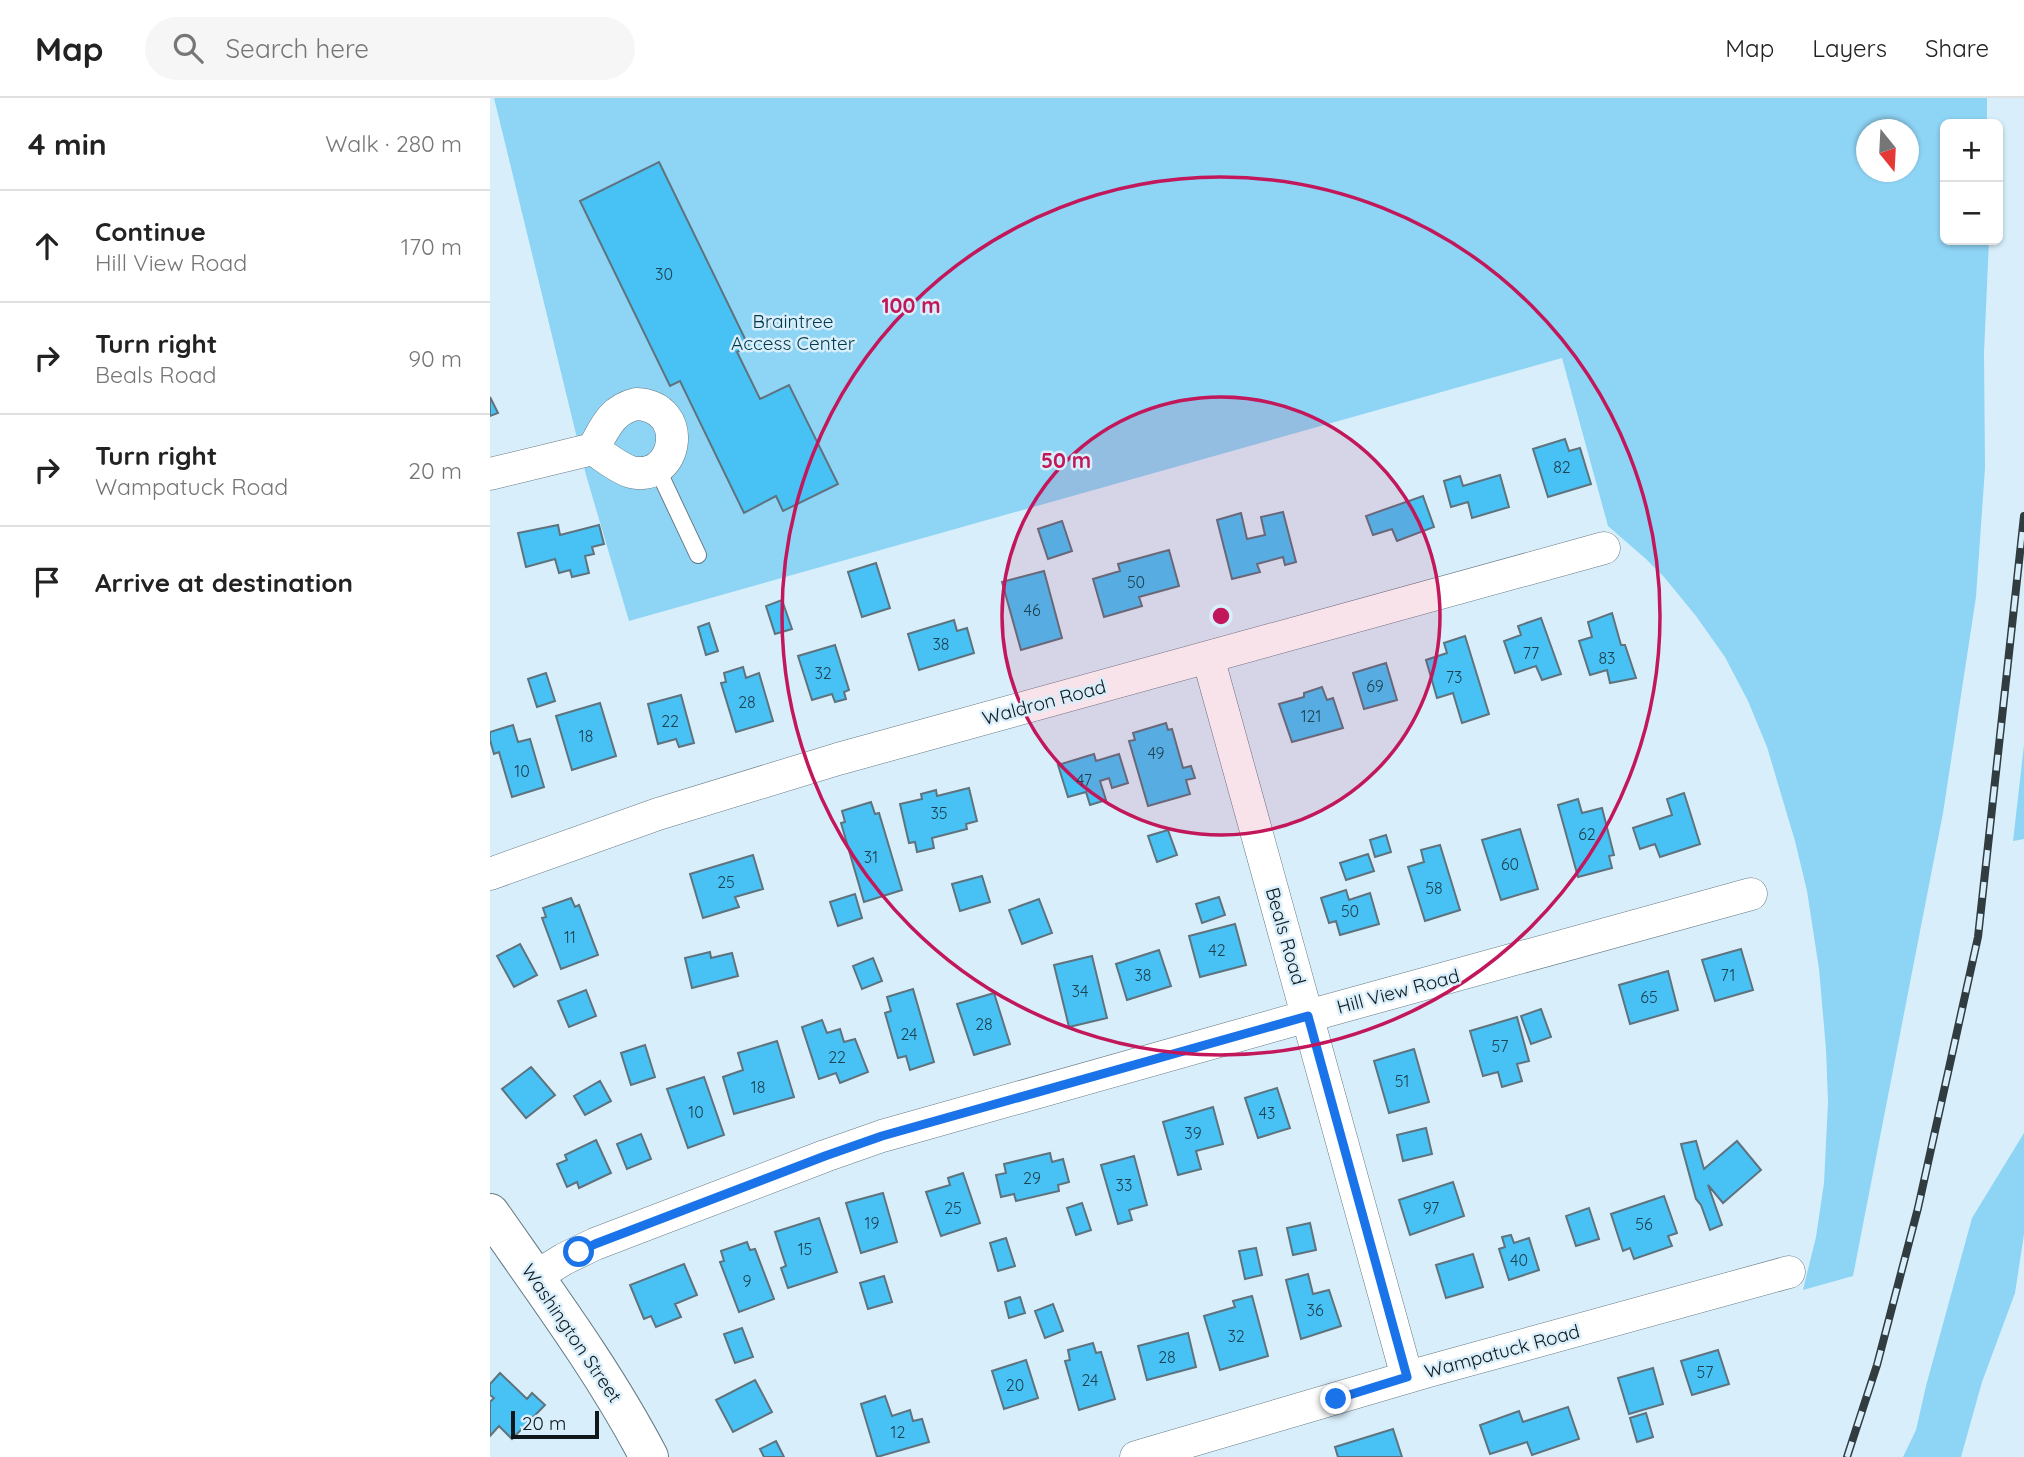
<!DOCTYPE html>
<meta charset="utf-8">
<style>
:root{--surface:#fff;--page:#f6f6f6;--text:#222;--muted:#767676;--line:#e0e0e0}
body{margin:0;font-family:Quicksand,sans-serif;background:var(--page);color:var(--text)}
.controls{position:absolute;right:21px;top:21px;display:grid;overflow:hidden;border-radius:10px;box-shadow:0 2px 5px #0004}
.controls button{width:63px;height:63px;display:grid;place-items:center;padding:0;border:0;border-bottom:2px solid var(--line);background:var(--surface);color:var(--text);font:35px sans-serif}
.compass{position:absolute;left:1366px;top:21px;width:63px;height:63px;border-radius:50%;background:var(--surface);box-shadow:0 2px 5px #0004;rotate:162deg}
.scale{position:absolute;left:21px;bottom:18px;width:88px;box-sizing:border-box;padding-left:7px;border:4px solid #0f171b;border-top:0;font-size:19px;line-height:24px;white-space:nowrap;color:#0f171b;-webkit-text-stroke:5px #d8effb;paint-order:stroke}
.stop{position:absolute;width:21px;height:21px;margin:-16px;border:5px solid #1a73e8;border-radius:50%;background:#fff}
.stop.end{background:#1a73e8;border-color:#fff;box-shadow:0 2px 7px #0008}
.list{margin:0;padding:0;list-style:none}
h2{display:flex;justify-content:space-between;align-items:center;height:91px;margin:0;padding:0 28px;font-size:30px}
h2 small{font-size:23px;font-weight:400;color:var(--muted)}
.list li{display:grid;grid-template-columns:46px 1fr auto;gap:21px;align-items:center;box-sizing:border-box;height:112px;padding:0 28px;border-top:2px solid var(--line)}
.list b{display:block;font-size:26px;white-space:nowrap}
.list p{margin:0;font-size:23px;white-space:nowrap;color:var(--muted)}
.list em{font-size:23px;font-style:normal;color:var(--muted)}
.icon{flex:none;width:38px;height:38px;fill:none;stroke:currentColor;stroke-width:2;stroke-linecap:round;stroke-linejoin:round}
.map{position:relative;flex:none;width:1534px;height:1359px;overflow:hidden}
header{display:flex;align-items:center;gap:42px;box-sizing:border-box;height:98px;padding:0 35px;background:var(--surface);border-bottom:2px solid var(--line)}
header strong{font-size:33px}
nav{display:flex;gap:38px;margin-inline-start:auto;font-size:24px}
.search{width:490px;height:63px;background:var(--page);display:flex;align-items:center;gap:18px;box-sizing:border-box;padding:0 24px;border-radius:38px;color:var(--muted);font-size:26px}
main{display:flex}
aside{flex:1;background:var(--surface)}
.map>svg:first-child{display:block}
.green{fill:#8ed4f5;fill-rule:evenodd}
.building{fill:#48c2f5;stroke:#5e737d;stroke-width:2}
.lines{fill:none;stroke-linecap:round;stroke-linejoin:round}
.lane-casing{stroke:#667a84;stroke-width:18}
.street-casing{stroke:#667a84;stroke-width:33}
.secondary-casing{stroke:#667a84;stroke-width:40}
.lane{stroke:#fff;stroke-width:16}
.street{stroke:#fff;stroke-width:32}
.secondary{stroke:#fff;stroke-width:38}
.rail-casing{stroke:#313c41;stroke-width:8}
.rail{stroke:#d8effb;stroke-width:5;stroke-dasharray:16;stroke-linecap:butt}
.route{stroke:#1a73e8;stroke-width:9}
.ring{fill:none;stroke:#c2185b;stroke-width:3.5}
.labels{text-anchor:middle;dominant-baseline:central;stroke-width:5;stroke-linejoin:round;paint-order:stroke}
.number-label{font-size:16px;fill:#1d4252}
.park-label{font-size:19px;fill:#023a4e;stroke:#d8effb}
.street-label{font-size:19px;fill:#0f171b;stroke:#d8effb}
.centre{fill:#c2185b;stroke:#d8effb;stroke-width:3.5}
.ring-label{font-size:21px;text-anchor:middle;font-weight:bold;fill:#c2185b;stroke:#d8effb;stroke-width:5;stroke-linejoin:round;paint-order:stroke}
</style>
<header>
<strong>Map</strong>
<div class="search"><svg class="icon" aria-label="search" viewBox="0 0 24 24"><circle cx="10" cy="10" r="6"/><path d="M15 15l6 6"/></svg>Search here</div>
<nav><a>Map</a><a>Layers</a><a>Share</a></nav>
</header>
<main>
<aside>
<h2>4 min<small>Walk · 280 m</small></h2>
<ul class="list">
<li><svg class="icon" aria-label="ahead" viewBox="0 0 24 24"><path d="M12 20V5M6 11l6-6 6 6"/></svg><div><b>Continue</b><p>Hill View Road</p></div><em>170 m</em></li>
<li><svg class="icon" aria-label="right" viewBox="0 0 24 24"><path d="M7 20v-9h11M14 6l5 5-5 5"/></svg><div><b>Turn right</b><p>Beals Road</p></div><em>90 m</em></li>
<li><svg class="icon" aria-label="right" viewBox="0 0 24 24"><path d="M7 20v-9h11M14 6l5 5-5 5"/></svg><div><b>Turn right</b><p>Wampatuck Road</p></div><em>20 m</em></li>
<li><svg class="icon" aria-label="arrive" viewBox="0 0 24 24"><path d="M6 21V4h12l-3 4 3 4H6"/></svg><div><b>Arrive at destination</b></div></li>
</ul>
</aside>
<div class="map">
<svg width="1534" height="1359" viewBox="0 0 1534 1359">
<rect width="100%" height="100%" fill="#d8effb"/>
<path class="green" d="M 4,0 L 1497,0 L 1497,26 L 1455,26 L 1455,142 L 1499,142 L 1494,255 L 1495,370 L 1486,499 L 1453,715 L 1363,1178 L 1313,1192 L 1326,1139 L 1334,1085 L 1338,1004 L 1336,951 L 1329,871 L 1317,793 L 1305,743 L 1277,649 L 1258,603 L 1235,559 L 1206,518 L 1174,479 L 1156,461 L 1118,428 L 1072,260 L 139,523 L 96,377 ZM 1377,32 L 1419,32 L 1419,74 L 1377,74 Z
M 1534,647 L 1534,741 L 1523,743 Z
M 1534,1035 L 1534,1136 L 1525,1195 L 1492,1284 L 1471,1359 L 1413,1359 L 1426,1332 L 1436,1288 L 1482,1120 Z"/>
<path class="building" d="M 169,64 L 259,249 L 247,254 L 270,301 L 299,287 L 348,386 L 293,413 L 286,398 L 254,415 L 190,283 L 180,288 L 90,103 Z
M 0,299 L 8,315 L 0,318 Z
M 1075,341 L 1079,353 L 1090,350 L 1101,386 L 1058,399 L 1043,351 Z
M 1010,377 L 1019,409 L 982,420 L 978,404 L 961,409 L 954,383 L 970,378 L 973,388 Z
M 933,398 L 944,429 L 907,443 L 902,431 L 883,437 L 876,418 Z
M 793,414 L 806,464 L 795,467 L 793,459 L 767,466 L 770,474 L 742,481 L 727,422 L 751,415 L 757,441 L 775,437 L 771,419 Z
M 572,423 L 582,453 L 558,461 L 548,431 Z
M 68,427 L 70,437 L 109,427 L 114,446 L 102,449 L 104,456 L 95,458 L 99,475 L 82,479 L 80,472 L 69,475 L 65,461 L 36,469 L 28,435 Z
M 679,452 L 689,488 L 649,499 L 652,508 L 614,519 L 603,481 L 630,473 L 628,466 Z
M 386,465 L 400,510 L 372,519 L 358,474 Z
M 554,473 L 572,540 L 531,552 L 512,484 Z
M 292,502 L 302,531 L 285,536 L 276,508 Z
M 1122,515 L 1131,547 L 1135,547 L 1146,580 L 1120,585 L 1117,572 L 1100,577 L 1089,543 L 1102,539 L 1098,524 Z
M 1051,520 L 1071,576 L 1052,582 L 1046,568 L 1025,575 L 1014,543 L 1031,537 L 1028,528 Z
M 464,522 L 467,533 L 477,530 L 484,555 L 429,572 L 418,536 Z
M 219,525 L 228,553 L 216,557 L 208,529 Z
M 975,538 L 999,616 L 972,625 L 963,595 L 947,600 L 936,562 L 957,555 L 954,545 Z
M 345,547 L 359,592 L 354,594 L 356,601 L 345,604 L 342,596 L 322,602 L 308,558 Z
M 896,565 L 907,602 L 874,611 L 863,575 Z
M 253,569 L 256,580 L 269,575 L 283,623 L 246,634 L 231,585 L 236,584 L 234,575 Z
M 56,575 L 65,603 L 47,609 L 38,581 Z
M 832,589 L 837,602 L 843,600 L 853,630 L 802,644 L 789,606 L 814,599 L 814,595 Z
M 191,597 L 204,645 L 189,649 L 186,641 L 168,646 L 158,606 Z
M 110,605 L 126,658 L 82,672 L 66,618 Z
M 676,625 L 678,632 L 682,631 L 693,670 L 701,668 L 705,680 L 696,682 L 700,696 L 658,708 L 639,643 L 645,642 L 643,635 Z
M 23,627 L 28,644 L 40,641 L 54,689 L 22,699 L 9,654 L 4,656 L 0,642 L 0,634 Z
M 604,656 L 606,663 L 629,656 L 638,685 L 622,690 L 619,680 L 610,683 L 616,702 L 600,707 L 596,694 L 578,699 L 568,667 Z
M 479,690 L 487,723 L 476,726 L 477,731 L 442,740 L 444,750 L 427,754 L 425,744 L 419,745 L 410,706 L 432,701 L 431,696 L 446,692 L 447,698 Z
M 1194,695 L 1210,746 L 1170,759 L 1165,746 L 1150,751 L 1143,730 L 1182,717 L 1177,701 Z
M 1088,701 L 1092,715 L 1112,710 L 1124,757 L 1119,758 L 1122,770 L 1088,779 L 1068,707 Z
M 381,704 L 385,716 L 389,715 L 412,792 L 374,804 L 351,725 L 355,724 L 352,713 Z
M 1030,731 L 1048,791 L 1011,802 L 992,742 Z
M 678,732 L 687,757 L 667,764 L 658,738 Z
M 896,737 L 901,754 L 885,759 L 880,742 Z
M 950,747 L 970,812 L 935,823 L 918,769 L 934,764 L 931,752 Z
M 878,756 L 884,773 L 856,782 L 850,765 Z
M 263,757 L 273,791 L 245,799 L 249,809 L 213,820 L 200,776 Z
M 492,778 L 500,804 L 470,813 L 462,786 Z
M 856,792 L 859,802 L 880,795 L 889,826 L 850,837 L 846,823 L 839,825 L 831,800 Z
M 365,796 L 372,820 L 348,828 L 340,804 Z
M 729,799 L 735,817 L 712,825 L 706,806 Z
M 81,800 L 85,809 L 89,807 L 108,857 L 71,871 L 52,820 L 56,819 L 53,810 Z
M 549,801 L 562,835 L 532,846 L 519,812 Z
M 745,826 L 756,867 L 710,879 L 699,838 Z
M 30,846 L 47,877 L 24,889 L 7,858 Z
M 1251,851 L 1263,892 L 1225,903 L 1212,862 Z
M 669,852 L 681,888 L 637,902 L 626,866 Z
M 220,854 L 221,860 L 242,855 L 248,878 L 202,890 L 195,860 Z
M 602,858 L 617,920 L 579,929 L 564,867 Z
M 383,860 L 392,883 L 372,891 L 363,868 Z
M 1178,873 L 1188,912 L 1140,926 L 1129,887 Z
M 423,891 L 444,964 L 420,972 L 416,958 L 408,960 L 395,915 L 401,913 L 397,899 Z
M 96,892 L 106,918 L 79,929 L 68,903 Z
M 504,895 L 520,946 L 484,957 L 467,906 Z
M 1051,911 L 1061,939 L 1041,946 L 1031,918 Z
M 1027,919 L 1039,963 L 1027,966 L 1032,983 L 1012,989 L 1008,974 L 993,978 L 980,933 Z
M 332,922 L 337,935 L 350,931 L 354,944 L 365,941 L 378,974 L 350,985 L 346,975 L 329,981 L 312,929 Z
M 287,943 L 304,999 L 244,1016 L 233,979 L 253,972 L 248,955 Z
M 155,947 L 165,979 L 141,987 L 131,955 Z
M 924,951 L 939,1004 L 899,1015 L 884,963 Z
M 41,969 L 65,997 L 36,1020 L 12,991 Z
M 214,979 L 234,1037 L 198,1050 L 177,991 Z
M 110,983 L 121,1003 L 95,1017 L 84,998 Z
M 787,990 L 800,1030 L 768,1040 L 755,1000 Z
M 723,1009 L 733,1046 L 706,1053 L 711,1071 L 688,1077 L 673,1024 Z
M 936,1030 L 942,1056 L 913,1063 L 907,1037 Z
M 151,1036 L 161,1061 L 137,1071 L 127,1046 Z
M 106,1042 L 121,1075 L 89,1090 L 87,1084 L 77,1089 L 67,1066 L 77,1062 L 75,1057 Z
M 1206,1043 L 1214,1071 L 1247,1043 L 1271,1072 L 1233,1105 L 1218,1087 L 1232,1127 L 1220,1132 L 1211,1107 L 1206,1101 L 1191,1046 Z
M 560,1055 L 562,1064 L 573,1061 L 579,1084 L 568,1087 L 569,1093 L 526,1103 L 524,1096 L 511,1099 L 506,1077 L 516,1075 L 514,1066 Z
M 644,1058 L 657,1107 L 639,1112 L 642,1122 L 628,1126 L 611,1067 Z
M 473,1075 L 490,1125 L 451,1138 L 436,1094 L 460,1087 L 458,1080 Z
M 963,1084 L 974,1118 L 920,1137 L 909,1102 Z
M 393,1095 L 407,1144 L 371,1155 L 356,1105 Z
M 1174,1098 L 1187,1135 L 1178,1138 L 1182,1148 L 1144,1161 L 1140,1150 L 1133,1153 L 1121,1116 Z
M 592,1105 L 601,1132 L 586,1137 L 577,1110 Z
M 1099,1110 L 1109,1141 L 1086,1148 L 1076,1118 Z
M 329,1120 L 347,1174 L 298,1190 L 291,1170 L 296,1168 L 285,1134 Z
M 820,1125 L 826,1152 L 803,1157 L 797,1130 Z
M 1021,1137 L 1024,1145 L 1039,1140 L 1049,1172 L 1019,1182 L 1009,1151 L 1015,1149 L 1012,1139 Z
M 516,1140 L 525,1168 L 508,1173 L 500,1145 Z
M 257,1144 L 260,1152 L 265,1151 L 284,1201 L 249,1214 L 230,1164 L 234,1163 L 231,1153 Z
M 766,1150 L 772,1177 L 755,1181 L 749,1153 Z
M 983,1156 L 993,1189 L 956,1200 L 946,1167 Z
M 194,1166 L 207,1197 L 185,1206 L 191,1219 L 166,1229 L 161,1218 L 154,1221 L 140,1187 Z
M 818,1176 L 823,1196 L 839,1192 L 851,1228 L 811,1241 L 796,1182 Z
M 394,1178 L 402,1204 L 378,1211 L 370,1185 Z
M 762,1198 L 778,1258 L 730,1272 L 714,1218 L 745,1209 L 743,1203 Z
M 530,1199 L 535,1215 L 519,1220 L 515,1204 Z
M 563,1206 L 573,1233 L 555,1240 L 545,1213 Z
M 252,1230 L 263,1259 L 245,1265 L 234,1236 Z
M 698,1235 L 706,1269 L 657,1282 L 648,1248 Z
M 603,1245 L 606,1255 L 611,1254 L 625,1301 L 589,1312 L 575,1263 L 580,1262 L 578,1252 Z
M 1228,1252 L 1239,1286 L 1202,1297 L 1191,1263 Z
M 536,1262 L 548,1300 L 514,1311 L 502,1273 Z
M 1163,1270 L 1173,1306 L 1139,1316 L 1128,1280 Z
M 10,1275 L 37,1301 L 42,1295 L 55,1307 L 22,1341 L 9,1328 L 0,1338 L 0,1304 L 4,1300 L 0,1297 L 0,1286 Z
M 265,1282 L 282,1314 L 243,1334 L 226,1302 Z
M 395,1298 L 402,1318 L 420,1312 L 423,1323 L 432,1321 L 439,1344 L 387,1359 L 371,1306 Z
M 1078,1309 L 1089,1341 L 1042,1357 L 1037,1344 L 1000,1356 L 990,1327 L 1029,1313 L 1033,1324 Z
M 1156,1315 L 1163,1339 L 1147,1344 L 1140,1320 Z
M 903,1331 L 912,1359 L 848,1359 L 845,1349 Z
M 286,1343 L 294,1359 L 274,1359 L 270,1351 Z"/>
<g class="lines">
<g class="lane-casing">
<path id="lane" d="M 167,370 L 208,457"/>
</g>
<g class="street-casing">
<path id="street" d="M 146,306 C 201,308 188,385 141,374 C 128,370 114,358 103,351 C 115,330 121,312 146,306 Z
M 0,376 L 103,351
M 718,559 L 917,1279
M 0,776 L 168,716 L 348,661 L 1114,450
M 45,1179 L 74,1161 L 105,1146 L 335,1058 L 392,1038 L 818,918 L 1261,796
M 646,1359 L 939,1273 L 1299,1174"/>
</g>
<g class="secondary-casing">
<path id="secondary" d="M 0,1115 C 55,1194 114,1273 159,1359"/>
</g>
<use href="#lane" class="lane"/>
<use href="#street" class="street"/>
<use href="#secondary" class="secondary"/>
<g class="rail-casing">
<path id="rail" d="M 1357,1359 L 1387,1267 L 1428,1110 L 1488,839 L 1534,418"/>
</g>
<use href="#rail" class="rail"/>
</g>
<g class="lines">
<path class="route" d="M 89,1154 L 105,1146 L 335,1058 L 392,1038 L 818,918 L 917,1279 L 846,1301"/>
</g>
<circle cx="731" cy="518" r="219" fill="#c2185b" fill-opacity=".12"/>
<g class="ring">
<circle cx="731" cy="518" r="219"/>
<circle cx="731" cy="518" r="439"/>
</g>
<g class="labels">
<g class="number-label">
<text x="174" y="176">30</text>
<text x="1072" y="369">82</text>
<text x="646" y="484">50</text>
<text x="542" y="512">46</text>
<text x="451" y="546">38</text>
<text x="1041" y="555">77</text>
<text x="1117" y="560">83</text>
<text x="333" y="575">32</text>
<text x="964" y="579">73</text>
<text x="885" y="588">69</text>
<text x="257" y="604">28</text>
<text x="821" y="618">121</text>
<text x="180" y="623">22</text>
<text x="96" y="638">18</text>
<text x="666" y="655">49</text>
<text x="32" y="673">10</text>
<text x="594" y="682">47</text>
<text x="449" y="715">35</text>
<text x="1097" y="736">62</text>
<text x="381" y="759">31</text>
<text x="1020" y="766">60</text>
<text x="236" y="784">25</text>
<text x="944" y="790">58</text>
<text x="860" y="813">50</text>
<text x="80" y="839">11</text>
<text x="727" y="852">42</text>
<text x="653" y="877">38</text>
<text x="1238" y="877">71</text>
<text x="590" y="893">34</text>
<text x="1159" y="899">65</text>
<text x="494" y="926">28</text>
<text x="419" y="936">24</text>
<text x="1010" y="948">57</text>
<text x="347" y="959">22</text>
<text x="912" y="983">51</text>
<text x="268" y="989">18</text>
<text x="206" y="1014">10</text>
<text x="777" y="1015">43</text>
<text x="703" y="1035">39</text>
<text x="542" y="1080">29</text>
<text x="634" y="1087">33</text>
<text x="463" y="1110">25</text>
<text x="941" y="1110">97</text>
<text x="382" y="1125">19</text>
<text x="1154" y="1126">56</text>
<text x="315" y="1151">15</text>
<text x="1029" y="1162">40</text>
<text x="257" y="1183">9</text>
<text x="825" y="1212">36</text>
<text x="746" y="1238">32</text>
<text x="677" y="1259">28</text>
<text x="1215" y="1274">57</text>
<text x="600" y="1282">24</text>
<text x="525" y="1287">20</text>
<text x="408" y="1334">12</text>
</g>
<g class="park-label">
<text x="303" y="223">Braintree<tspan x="303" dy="22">Access Center</tspan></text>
</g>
<g class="street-label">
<text transform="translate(554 604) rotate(-15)">Waldron Road</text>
<text transform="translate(796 838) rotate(74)">Beals Road</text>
<text transform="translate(908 893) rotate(-15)">Hill View Road</text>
<text transform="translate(82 1235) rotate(56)">Washington Street</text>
<text transform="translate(1012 1253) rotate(-15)">Wampatuck Road</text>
</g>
</g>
<circle cx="731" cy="518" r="10" class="centre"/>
<g class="ring-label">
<text x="421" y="215">100 m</text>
<text x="576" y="370">50 m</text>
</g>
</svg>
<div class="controls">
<button>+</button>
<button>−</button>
</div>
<svg class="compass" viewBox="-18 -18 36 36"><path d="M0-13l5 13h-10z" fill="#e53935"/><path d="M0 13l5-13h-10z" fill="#767676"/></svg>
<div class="scale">20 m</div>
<div class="stop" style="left:89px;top:1154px"></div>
<div class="stop end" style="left:846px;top:1301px"></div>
</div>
</main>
